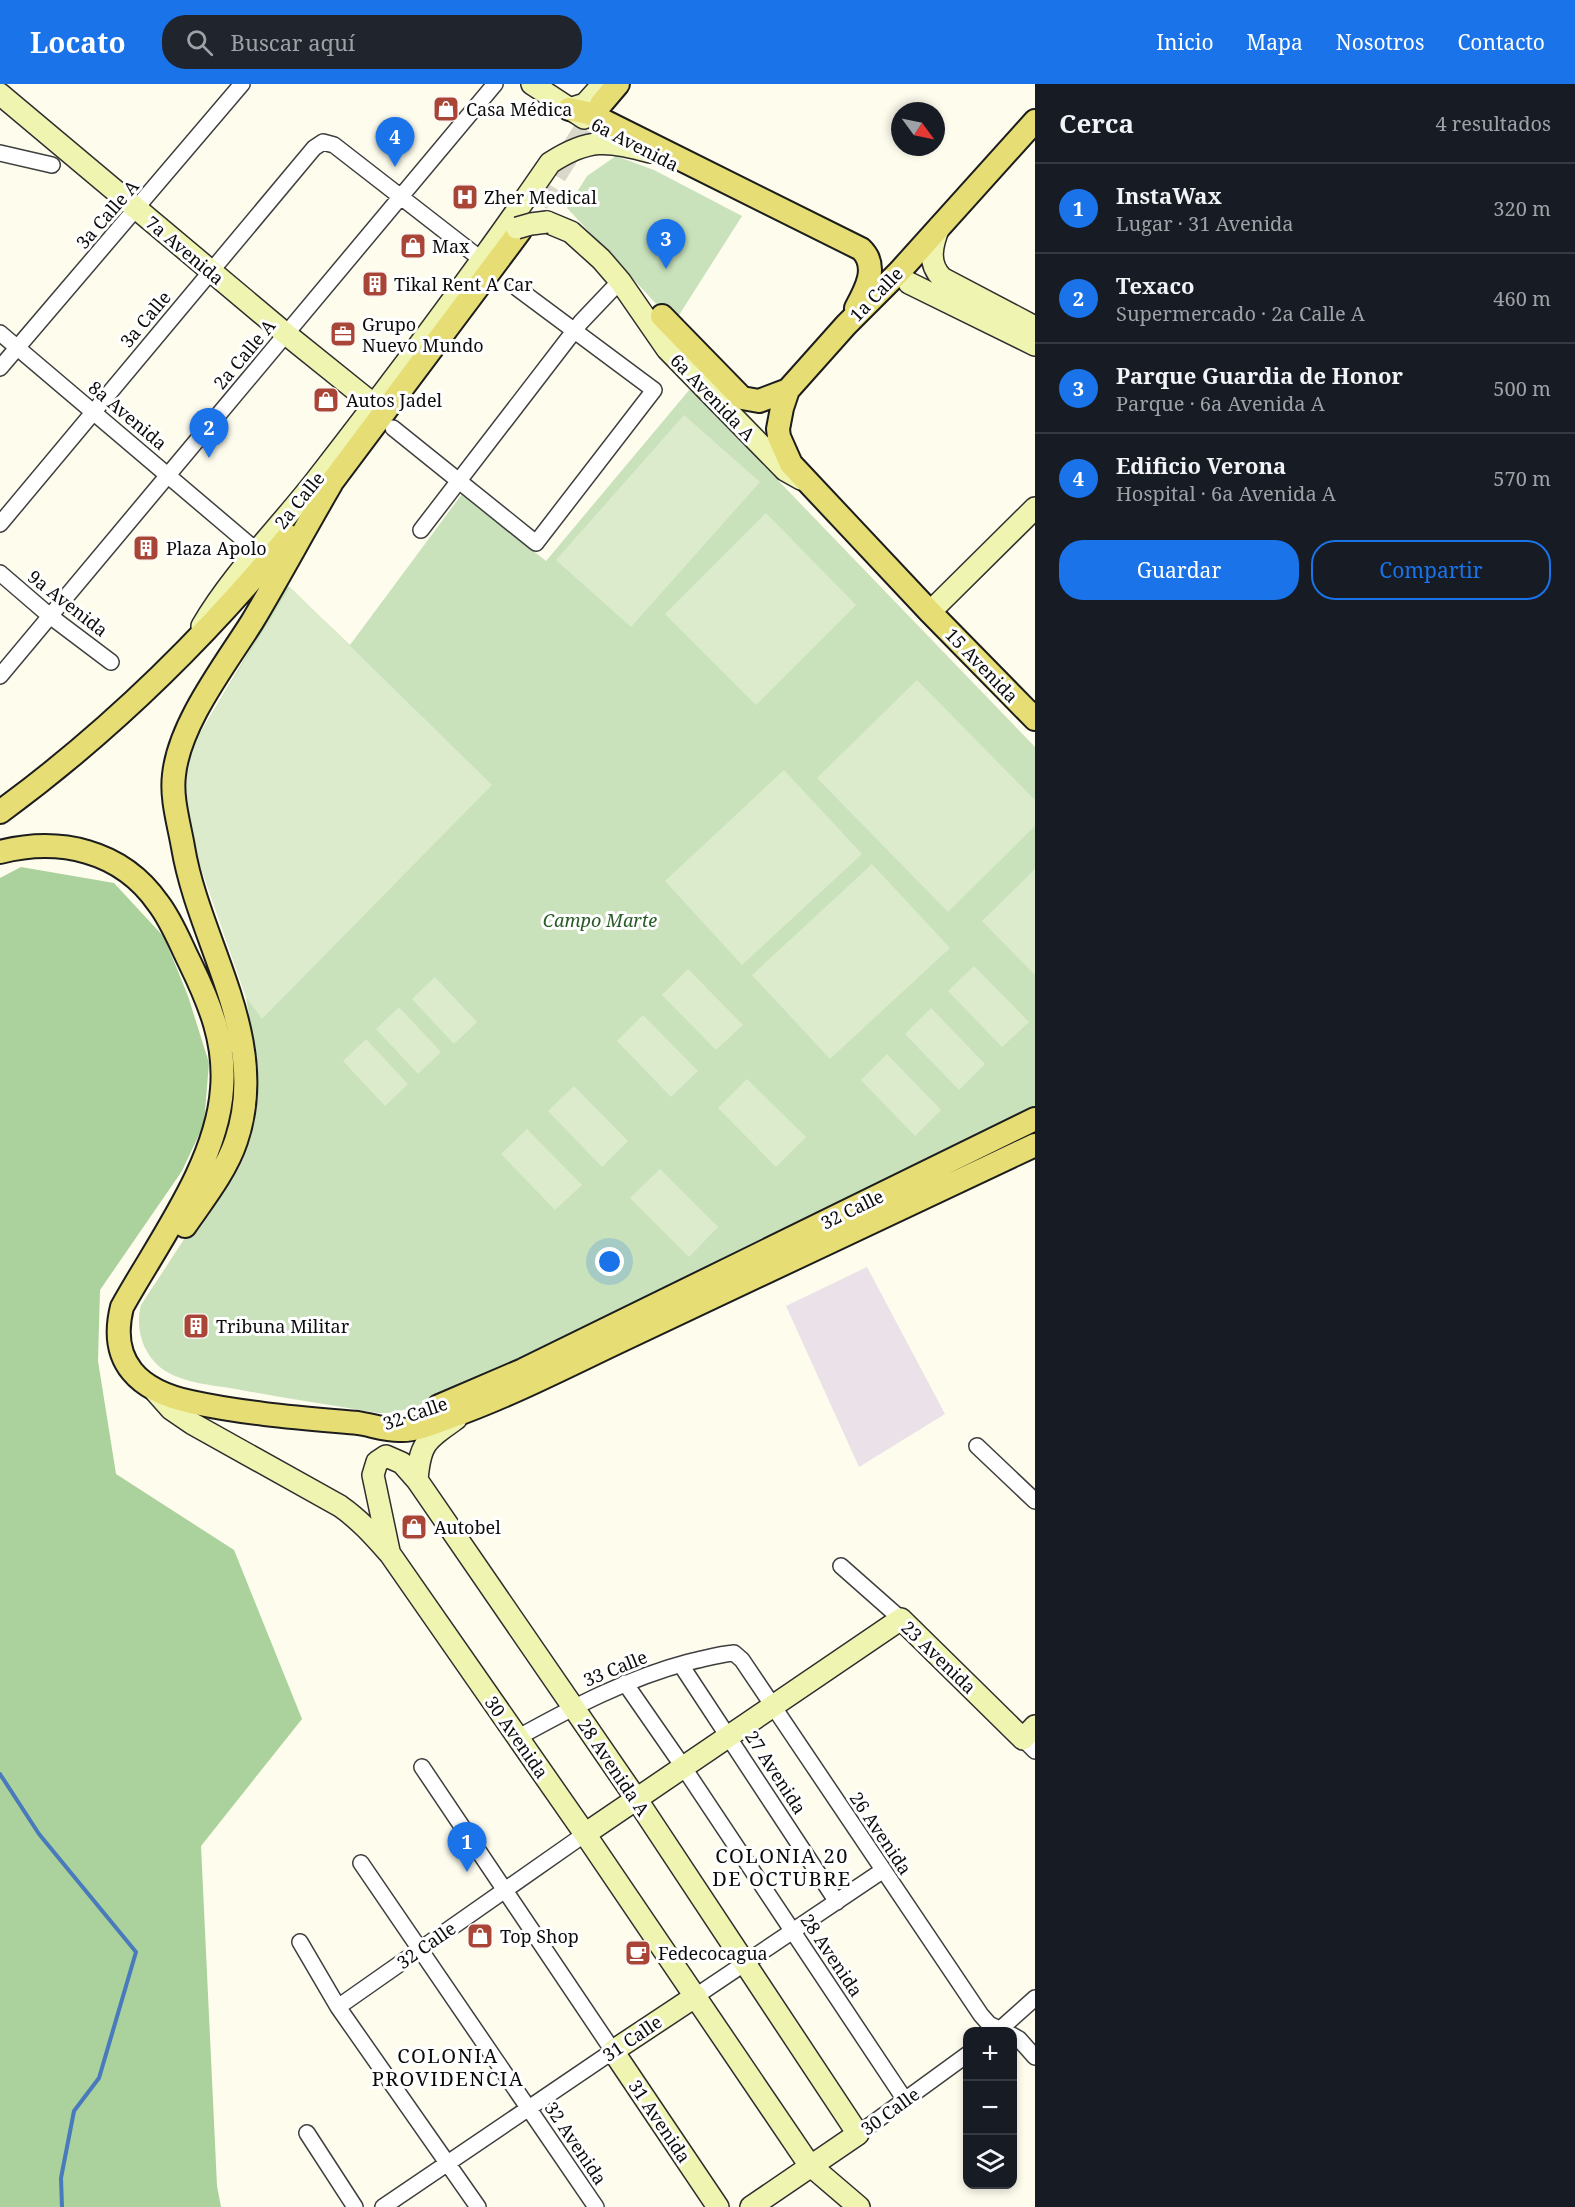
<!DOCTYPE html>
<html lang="es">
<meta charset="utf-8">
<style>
:root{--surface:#171b24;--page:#20242c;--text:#f1f3f6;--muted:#9ea1a6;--line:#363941;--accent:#1a73e8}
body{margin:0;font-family:"Noto Serif",serif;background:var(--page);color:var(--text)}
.controls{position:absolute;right:18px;bottom:18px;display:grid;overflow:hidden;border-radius:12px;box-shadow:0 3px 9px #0003}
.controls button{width:54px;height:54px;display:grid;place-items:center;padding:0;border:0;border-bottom:2px solid var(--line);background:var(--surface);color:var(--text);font:30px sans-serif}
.compass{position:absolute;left:891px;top:18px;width:54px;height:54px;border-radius:50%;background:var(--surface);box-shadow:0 3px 9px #0003;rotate:123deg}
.you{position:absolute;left:610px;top:1178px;width:21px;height:21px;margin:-15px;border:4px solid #fff;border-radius:50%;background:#1a73e8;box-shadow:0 0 0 9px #1a73e833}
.badge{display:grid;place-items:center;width:39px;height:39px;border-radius:50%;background:var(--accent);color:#fff;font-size:20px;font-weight:700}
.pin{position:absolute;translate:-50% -50px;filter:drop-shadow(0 2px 3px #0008)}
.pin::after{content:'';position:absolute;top:32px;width:21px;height:18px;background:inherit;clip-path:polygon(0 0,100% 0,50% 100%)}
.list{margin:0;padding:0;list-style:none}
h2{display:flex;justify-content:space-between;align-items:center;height:78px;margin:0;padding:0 24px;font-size:26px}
h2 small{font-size:20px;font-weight:400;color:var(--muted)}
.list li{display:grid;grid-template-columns:39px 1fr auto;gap:18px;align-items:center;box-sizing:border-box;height:90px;padding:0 24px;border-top:2px solid var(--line)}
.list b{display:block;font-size:22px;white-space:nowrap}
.list p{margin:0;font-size:20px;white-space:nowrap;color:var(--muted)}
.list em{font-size:20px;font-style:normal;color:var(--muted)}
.actions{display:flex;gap:12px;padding:18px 24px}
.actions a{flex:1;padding:14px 0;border:2px solid var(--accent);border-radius:24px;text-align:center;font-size:21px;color:var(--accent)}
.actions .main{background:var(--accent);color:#fff}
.icon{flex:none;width:33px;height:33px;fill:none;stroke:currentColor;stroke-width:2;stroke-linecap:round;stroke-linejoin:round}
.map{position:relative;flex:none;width:1035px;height:2123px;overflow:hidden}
header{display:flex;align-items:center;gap:36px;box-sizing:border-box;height:84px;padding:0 30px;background:var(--accent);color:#fff}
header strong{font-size:28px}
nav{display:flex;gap:33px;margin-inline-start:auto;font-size:21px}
.search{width:420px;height:54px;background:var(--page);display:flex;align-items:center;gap:15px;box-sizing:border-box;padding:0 21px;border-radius:24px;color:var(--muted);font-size:22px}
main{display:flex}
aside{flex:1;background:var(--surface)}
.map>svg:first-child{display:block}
.industrial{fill:#eae1e9}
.green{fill:#c9e2bc}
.forest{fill:#abd19d}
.pitch{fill:#dbebcc}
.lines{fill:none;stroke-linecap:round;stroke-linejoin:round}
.stream{stroke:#497abb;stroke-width:4}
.primary-tunnel{stroke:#d9d8cb;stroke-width:22;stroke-dasharray:22 11;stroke-linecap:butt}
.street-casing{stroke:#3f3f3f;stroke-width:18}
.secondary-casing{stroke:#2e2e2e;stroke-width:24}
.primary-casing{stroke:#1d1d1d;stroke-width:26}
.street{stroke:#fff;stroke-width:15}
.secondary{stroke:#f0f4b1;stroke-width:21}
.primary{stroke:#e6de74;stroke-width:22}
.secondary-bridge-casing{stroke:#2e2e2e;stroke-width:24;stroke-linecap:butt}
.secondary-bridge{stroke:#f0f4b1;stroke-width:21}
.labels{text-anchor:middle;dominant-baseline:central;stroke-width:6;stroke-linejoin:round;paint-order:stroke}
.poi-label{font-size:18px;fill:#0c0c0c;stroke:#fff;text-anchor:start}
.street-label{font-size:18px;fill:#0c0c0c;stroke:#fff}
.park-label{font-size:18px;font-style:italic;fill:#275b25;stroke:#fff}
.neighbourhood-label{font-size:20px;letter-spacing:1.5px;fill:#0c0c0c;stroke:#fff}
</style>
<header>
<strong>Locato</strong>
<div class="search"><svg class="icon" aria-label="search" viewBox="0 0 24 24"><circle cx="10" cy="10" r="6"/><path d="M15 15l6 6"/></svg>Buscar aquí</div>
<nav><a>Inicio</a><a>Mapa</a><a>Nosotros</a><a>Contacto</a></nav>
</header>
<main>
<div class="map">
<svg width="1035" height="2123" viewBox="0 0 1035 2123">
<rect width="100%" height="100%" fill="#fdfced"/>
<path class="industrial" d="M 867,1183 L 945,1330 L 859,1383 L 786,1222 Z"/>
<path class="green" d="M 616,72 L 654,86 L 742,132 L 674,239 L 567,124 L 587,92 Z
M 690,305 L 1035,663 L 1035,1025 L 767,1158 L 413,1324 L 388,1329 L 378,1329 C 330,1321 283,1314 236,1305 C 212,1301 181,1299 161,1284 C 142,1269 135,1243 141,1221 L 232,1082 L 256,1016 L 257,982 L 246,913 L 186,740 L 196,656 L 288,502 L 350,561 L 462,410 L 546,477 Z"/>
<path class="forest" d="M 21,783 L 114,799 L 164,853 L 188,912 L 209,979 L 204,1040 L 182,1087 L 100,1206 L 98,1277 L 116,1390 L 234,1466 L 302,1635 L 201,1762 L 217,2102 L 221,2123 L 0,2123 L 0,794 Z"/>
<path class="pitch" d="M 684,331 L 760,398 L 631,543 L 556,476 Z
M 766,429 L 856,521 L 756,621 L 665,530 Z
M 290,503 L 492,701 L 262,935 L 246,913 L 186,740 L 184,699 L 188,679 L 196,656 Z
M 917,596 L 1035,716 L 1035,742 L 948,828 L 817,694 Z
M 784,686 L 862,770 L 742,881 L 665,797 Z
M 872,780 L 950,864 L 830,975 L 752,891 Z
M 1035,785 L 1035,891 L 982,837 Z
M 974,882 L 1029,938 L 1002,963 L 948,907 Z
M 688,885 L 743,941 L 716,966 L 662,911 Z
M 435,893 L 477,938 L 454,960 L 412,915 Z
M 399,923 L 441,968 L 418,990 L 376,945 Z
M 931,924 L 985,980 L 959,1006 L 905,950 Z
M 643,931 L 698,987 L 671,1013 L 617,957 Z
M 366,955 L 408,1000 L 385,1022 L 343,977 Z
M 887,970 L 941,1026 L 915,1052 L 861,996 Z
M 747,995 L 806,1053 L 776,1083 L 718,1024 Z
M 574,1002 L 628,1057 L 602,1083 L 548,1027 Z
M 527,1045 L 582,1101 L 555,1126 L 501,1070 Z
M 660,1085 L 718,1143 L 689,1173 L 630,1114 Z"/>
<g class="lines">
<path class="stream" d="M 0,1690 L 39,1750 L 136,1868 L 99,1994 L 74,2027 L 61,2094 L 62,2123"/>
<path class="primary-tunnel" d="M 520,147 L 601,20"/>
<g class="street-casing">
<path id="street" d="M 0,69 L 52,81
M 0,249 L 258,468
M 0,284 L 242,0
M 393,344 L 536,459 L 654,306 L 517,204
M 0,440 L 314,64 L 323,58 L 334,61 L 482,176
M 421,446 L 581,238 L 620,197
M 0,489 L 50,532 L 111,578
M 0,592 L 495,0
M 977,1362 L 1035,1417
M 841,1482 L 901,1535
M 681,1581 L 837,1818
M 625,1599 L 684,1684 L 905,2016
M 517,1654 C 573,1623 628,1594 689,1578 C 704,1575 719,1570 734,1569 L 742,1576 L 981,1931 L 989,1940 L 1005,1948
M 1023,1655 L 1035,1667
M 361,1779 L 596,2123
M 300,1858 L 338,1923 L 478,2123
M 696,1912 L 882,1787
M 338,1923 L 585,1750
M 997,1948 L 1035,1914
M 1012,1951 L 1019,1955 L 1035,1973
M 307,2049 L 355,2123
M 858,2050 L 968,1970
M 383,2123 L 613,1967 L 422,1683"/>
</g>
<g class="secondary-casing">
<path id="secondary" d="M 532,0 L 584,34
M 0,10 L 286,250 L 373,320
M 569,25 L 585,20 L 603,0
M 547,138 L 571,148 L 601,175 L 620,197 L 667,265 L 785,386 L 801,395
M 939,143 C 932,161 927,179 942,194 L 1035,243
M 909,199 L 1035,261
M 930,528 L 1035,424
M 202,542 C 233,489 279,444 317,395 C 397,292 476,187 550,79 C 588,54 608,56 650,68
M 155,1307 L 171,1325 L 193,1340 L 340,1422 C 360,1436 374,1452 390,1470 L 585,1750 L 806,2076 L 811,2082 L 859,2123
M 417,1396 C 420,1359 426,1356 456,1335
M 389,1467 L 373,1391 L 377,1378 L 386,1372 L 402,1379 L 417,1396 L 637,1716 L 858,2050 L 751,2123
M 585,1750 L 901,1535 L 1023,1655 L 1035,1642
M 696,1912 L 613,1967 L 718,2123"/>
</g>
<g class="primary-casing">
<path id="primary" d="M 601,20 L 618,0
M 569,25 L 588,29 L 861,165 C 879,182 866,206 856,224
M 1035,37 L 899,188 L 846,241 L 788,306 L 782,324 L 778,345 L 779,353 L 791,380 L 930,528 L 1035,635
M 662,232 L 742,314 L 759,317 L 788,306
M 323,410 L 520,147
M 0,728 C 108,649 204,555 289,452
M 0,768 C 59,753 121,766 158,819 C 172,837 180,859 190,879 C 210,920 226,959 222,1005 C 217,1080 158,1158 122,1223 C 108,1279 140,1307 191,1318 C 246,1330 302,1334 358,1339 C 371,1341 386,1346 399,1346 C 416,1347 434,1339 450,1333 C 509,1312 565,1283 622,1256 C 759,1190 898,1127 1035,1061
M 185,1142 C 203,1116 226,1087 236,1057 C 271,954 199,860 183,763 C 179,740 171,714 174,691 C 179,640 225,581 252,538 C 279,493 304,446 331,400
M 439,1322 L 523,1286 L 1035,1035"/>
</g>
<use href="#street" class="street"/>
<use href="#secondary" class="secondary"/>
<use href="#primary" class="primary"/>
<g class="secondary-bridge-casing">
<path id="secondary-bridge" d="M 517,144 L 531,140 L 547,138"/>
</g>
<use href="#secondary-bridge" class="secondary-bridge"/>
</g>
<defs>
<g id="shop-square" transform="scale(1.35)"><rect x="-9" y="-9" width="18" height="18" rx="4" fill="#a94537" stroke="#fff"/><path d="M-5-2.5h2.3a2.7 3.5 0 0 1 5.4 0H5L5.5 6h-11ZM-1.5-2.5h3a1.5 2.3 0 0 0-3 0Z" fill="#fff"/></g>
<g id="hospital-square" transform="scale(1.35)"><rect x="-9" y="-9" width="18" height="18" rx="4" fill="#a94537" stroke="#fff"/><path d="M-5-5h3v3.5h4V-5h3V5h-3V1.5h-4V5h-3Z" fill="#fff"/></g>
<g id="building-square" transform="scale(1.35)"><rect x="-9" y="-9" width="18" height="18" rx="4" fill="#a94537" stroke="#fff"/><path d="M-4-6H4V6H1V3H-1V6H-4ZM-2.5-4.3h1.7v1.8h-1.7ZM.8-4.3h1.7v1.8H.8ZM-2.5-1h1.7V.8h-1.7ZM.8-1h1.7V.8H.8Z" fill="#fff"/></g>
<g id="office-square" transform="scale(1.35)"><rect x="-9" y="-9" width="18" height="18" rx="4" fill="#a94537" stroke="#fff"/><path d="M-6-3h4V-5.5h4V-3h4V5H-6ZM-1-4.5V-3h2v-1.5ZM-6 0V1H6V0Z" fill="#fff"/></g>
<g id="cafe-square" transform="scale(1.35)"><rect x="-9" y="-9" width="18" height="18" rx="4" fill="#a94537" stroke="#fff"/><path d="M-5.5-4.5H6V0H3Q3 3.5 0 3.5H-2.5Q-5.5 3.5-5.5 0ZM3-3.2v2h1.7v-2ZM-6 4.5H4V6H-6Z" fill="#fff"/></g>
</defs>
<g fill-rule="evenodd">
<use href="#shop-square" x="446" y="25"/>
<use href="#hospital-square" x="465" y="113"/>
<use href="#shop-square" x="413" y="162"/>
<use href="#building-square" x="375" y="200"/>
<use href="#office-square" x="343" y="250"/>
<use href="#shop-square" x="326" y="316"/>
<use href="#building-square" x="146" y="464"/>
<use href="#building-square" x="196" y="1242"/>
<use href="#shop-square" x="414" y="1443"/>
<use href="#shop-square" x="480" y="1852"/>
<use href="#cafe-square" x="638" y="1869"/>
</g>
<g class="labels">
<g class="poi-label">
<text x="466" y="25">Casa Médica</text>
<text x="484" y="113">Zher Medical</text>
<text x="432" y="162">Max</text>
<text x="394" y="200">Tikal Rent A Car</text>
<text x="362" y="240">Grupo<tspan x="362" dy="21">Nuevo Mundo</tspan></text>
<text x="346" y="316">Autos Jadel</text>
<text x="166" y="464">Plaza Apolo</text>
<text x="216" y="1242">Tribuna Militar</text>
<text x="434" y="1443">Autobel</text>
<text x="500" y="1852">Top Shop</text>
<text x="658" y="1869">Fedecocagua</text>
</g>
<g class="street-label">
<text transform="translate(635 60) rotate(27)">6a Avenida</text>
<text transform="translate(107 130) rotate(-49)">3a Calle A</text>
<text transform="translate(185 166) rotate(40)">7a Avenida</text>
<text transform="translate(876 210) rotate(-46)">1a Calle</text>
<text transform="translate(145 235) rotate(-50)">3a Calle</text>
<text transform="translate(244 270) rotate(-50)">2a Calle A</text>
<text transform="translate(713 313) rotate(46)">6a Avenida A</text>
<text transform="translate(128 331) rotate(40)">8a Avenida</text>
<text transform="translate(299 416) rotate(-51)">2a Calle</text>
<text transform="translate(68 519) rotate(38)">9a Avenida</text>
<text transform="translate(982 581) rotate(46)">15 Avenida</text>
<text transform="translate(852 1125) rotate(-26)">32 Calle</text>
<text transform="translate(415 1329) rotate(-19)">32 Calle</text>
<text transform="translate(939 1573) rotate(44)">23 Avenida</text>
<text transform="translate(615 1584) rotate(-22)">33 Calle</text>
<text transform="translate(517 1653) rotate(55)">30 Avenida</text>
<text transform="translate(614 1683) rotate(56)">28 Avenida A</text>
<text transform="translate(776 1688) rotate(57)">27 Avenida</text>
<text transform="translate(881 1749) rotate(56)">26 Avenida</text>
<text transform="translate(426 1861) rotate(-35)">32 Calle</text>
<text transform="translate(832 1871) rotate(56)">28 Avenida</text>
<text transform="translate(632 1954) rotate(-34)">31 Calle</text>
<text transform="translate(890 2027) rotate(-36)">30 Calle</text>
<text transform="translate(660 2037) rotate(56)">31 Avenida</text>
<text transform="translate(576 2059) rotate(56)">32 Avenida</text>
</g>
<g class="park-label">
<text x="600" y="836">Campo Marte</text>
</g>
<g class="neighbourhood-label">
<text x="782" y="1771">COLONIA 20<tspan x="782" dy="23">DE OCTUBRE</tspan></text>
<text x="448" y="1971">COLONIA<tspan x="448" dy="23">PROVIDENCIA</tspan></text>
</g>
</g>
</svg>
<div class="controls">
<button>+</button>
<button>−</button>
<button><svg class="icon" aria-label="layers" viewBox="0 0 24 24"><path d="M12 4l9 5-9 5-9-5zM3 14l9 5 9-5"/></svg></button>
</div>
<svg class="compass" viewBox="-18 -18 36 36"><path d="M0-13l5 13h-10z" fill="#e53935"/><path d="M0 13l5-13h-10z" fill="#9ea1a6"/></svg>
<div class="you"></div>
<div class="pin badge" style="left:467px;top:1788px">1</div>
<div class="pin badge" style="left:209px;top:374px">2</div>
<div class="pin badge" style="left:666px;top:185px">3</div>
<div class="pin badge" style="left:395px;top:83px">4</div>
</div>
<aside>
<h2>Cerca<small>4 resultados</small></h2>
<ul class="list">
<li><span class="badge">1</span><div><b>InstaWax</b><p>Lugar · 31 Avenida</p></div><em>320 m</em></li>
<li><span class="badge">2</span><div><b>Texaco</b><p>Supermercado · 2a Calle A</p></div><em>460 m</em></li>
<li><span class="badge">3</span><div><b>Parque Guardia de Honor</b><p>Parque · 6a Avenida A</p></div><em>500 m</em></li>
<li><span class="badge">4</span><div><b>Edificio Verona</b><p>Hospital · 6a Avenida A</p></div><em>570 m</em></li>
</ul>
<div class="actions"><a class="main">Guardar</a><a>Compartir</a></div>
</aside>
</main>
